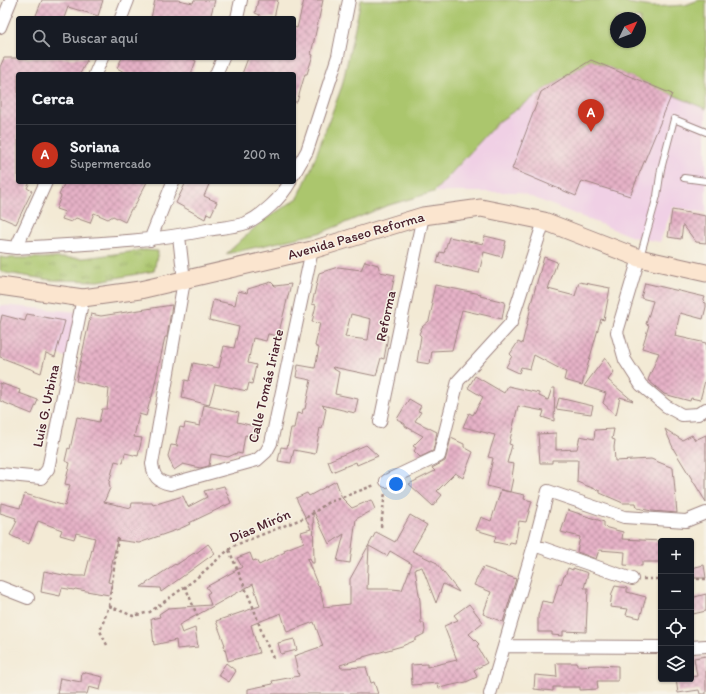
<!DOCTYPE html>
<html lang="es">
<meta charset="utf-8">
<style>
:root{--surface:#171b24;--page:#242831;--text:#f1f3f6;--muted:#9ea1a6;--line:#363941;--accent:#c8321e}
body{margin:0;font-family:Itim,sans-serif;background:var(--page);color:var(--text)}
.controls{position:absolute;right:12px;bottom:12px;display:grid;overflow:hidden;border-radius:4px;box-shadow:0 1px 3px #0004}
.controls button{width:36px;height:36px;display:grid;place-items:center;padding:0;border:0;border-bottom:1px solid var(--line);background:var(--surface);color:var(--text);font:20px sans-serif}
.compass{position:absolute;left:610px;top:12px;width:36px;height:36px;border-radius:50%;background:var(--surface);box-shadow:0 1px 3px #0004;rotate:47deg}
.you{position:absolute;left:396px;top:484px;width:14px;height:14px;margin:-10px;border:3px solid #fff;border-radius:50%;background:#1a73e8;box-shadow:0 0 0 6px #1a73e833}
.badge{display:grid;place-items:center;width:26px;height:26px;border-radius:50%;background:var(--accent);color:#fff;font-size:13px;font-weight:700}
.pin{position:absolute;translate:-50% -33px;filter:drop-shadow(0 1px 2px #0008)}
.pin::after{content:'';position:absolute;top:21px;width:14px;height:12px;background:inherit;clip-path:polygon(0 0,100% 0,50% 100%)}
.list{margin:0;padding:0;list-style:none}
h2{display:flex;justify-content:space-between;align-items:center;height:52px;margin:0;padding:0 16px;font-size:17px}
h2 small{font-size:13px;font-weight:400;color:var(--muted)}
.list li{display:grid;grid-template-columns:26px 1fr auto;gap:12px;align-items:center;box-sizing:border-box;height:60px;padding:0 16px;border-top:1px solid var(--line)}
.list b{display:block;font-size:15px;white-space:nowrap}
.list p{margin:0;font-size:13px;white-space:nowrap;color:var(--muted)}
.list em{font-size:13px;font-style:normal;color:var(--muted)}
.icon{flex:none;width:22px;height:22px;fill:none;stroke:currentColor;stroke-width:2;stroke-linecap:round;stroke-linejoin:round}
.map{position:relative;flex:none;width:706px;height:694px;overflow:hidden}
.search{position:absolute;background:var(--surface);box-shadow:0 1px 3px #0004;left:16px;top:16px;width:280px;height:44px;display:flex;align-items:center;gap:10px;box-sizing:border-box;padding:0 14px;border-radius:4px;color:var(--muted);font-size:15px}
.panel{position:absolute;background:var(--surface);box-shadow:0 1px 3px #0004;left:16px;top:72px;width:280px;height:112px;border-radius:4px}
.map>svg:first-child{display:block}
.built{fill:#f0d0e5}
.grass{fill:#abc66d;stroke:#7a724c;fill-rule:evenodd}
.park{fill:url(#park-tufts);stroke:#7a724c}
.building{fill:url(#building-cross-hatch);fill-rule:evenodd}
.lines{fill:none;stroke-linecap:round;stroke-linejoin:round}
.lane-casing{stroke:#9e8480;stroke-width:8}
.street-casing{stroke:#9e8480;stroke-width:14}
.secondary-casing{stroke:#9e8480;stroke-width:19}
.path{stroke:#9e8480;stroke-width:2.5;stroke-dasharray:3 3;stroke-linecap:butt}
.lane{stroke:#fff;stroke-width:6}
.street{stroke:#fff;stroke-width:12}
.secondary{stroke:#fbe5cf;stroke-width:17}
.labels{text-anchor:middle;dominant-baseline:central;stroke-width:3;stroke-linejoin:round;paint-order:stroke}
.street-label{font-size:14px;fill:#4a1f2b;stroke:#f7f3e8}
</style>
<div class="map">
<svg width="706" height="694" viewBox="0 0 706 694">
<defs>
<pattern id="park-tufts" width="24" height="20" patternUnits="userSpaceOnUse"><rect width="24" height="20" fill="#abc66d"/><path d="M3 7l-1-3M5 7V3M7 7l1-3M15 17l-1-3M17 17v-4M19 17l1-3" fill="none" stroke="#8da05a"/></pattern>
<pattern id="building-cross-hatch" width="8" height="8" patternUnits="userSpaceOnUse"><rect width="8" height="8" fill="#e6b2c7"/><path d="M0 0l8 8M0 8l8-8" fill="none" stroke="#bc90a2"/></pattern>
</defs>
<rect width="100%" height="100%" fill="#f7f3e8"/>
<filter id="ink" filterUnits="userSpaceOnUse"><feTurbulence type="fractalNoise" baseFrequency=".025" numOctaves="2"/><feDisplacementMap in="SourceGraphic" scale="8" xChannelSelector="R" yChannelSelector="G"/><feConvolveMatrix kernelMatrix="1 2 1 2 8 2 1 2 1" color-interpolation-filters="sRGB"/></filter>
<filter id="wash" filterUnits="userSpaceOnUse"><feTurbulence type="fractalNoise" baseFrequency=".012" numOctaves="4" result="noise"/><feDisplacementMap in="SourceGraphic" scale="16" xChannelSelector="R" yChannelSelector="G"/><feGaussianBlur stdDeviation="0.9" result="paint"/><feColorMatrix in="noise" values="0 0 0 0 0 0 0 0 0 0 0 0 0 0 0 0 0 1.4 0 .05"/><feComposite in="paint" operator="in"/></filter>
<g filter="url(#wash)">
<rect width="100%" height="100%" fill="#f3ead5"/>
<path class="built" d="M 591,60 L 706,109 L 706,213 L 673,207 L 660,242 L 633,237 L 519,192 L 434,192 L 497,123 L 541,92 Z
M 0,305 L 80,312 L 69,358 L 0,335 Z"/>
<path class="grass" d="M 361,0 L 609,0 L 652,7 L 685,5 L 699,0 L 706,0 L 706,109 L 591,60 L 541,92 L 497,123 L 434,192 L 386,206 L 323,232 L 226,254 L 261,222 L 298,198 L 311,169 L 342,86 ZM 616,18 L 640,18 L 640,42 L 616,42 Z"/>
<path class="park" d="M 145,250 L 158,251 L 154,271 L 99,281 L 51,280 L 6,273 L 0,271 L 0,257 L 6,258 L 84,258 Z"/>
<g id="blocks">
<path class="building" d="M 42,0 L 103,0 L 98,16 L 68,7 L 64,18 L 35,18 Z
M 155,0 L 178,0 L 193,3 L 194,0 L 215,0 L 210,18 L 151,18 Z
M 258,0 L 278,0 L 274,18 L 259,18 L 260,15 L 255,13 Z
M 304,0 L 323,0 L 311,54 L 313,55 L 307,74 L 305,74 L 297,102 L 294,102 L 294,74 L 242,74 L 248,58 L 294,58 L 294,27 L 297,28 Z
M 4,58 L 88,58 L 80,74 L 18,74 L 18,182 L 30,182 L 27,188 L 32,191 L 16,224 L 0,217 L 0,67 Z
M 122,58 L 190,58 L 196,61 L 191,74 L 125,74 L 124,72 L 117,68 Z
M 591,60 L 672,94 L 630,196 L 582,181 L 576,196 L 512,169 L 541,92 Z
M 65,182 L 147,182 L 133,209 L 131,209 L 125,222 L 113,216 L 108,219 L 94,213 L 90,223 L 76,218 L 71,222 L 62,219 L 65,212 L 56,209 L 61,196 L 59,195 Z
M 186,182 L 210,182 L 204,196 L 217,202 L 211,215 L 207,213 L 205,219 L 176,203 Z
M 672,210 L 706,216 L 706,243 L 696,242 L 683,225 L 681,239 L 668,237 Z
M 485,236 L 506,241 L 502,257 L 484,252 L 479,273 L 437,263 L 440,252 L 444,253 L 449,237 L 483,244 Z
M 544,257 L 557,262 L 548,289 L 575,296 L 579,282 L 610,288 L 604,320 L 601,319 L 582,385 L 564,380 L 566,372 L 534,355 L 530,369 L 521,367 L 519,373 L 506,367 L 512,356 L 510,354 L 518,342 L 522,344 L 531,307 L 530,307 Z
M 365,261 L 378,265 L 380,272 L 395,275 L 382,334 L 388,336 L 384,359 L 381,358 L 376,376 L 333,367 L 332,368 L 339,372 L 335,394 L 358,399 L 355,413 L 322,405 L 326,409 L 322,429 L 320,428 L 315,454 L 294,450 L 291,463 L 278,461 L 281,447 L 287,448 L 291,428 L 294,428 L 297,413 L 302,414 L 303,409 L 305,409 L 311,380 L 296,377 L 298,365 L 315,368 L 319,348 L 315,346 L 320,323 L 312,322 L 316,305 L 312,304 L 319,273 L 338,267 L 361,270 ZM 351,314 L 371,319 L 368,340 L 345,337 Z
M 271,282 L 275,286 L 291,284 L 278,336 L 268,334 L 266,341 L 253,338 L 248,363 L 256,365 L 252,384 L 249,383 L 247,391 L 215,384 L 209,405 L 182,398 L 185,380 L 189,381 L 193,363 L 219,368 L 224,346 L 234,348 L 239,327 L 209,320 L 213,300 L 235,305 L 238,291 L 247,293 L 248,289 Z
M 645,283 L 705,297 L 703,302 L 706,303 L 706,307 L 703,319 L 680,313 L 675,336 L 706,343 L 706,377 L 700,400 L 691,398 L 690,401 L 664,394 L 648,380 L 659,353 L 642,348 L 649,325 L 646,324 L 653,301 L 641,298 Z
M 435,285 L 481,294 L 480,296 L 505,302 L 502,319 L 462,310 L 452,350 L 432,351 L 430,364 L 417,362 L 421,336 L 419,334 L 422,327 L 429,321 L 433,303 L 431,303 Z
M 172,305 L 167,337 L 165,337 L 152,397 L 151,397 L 146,416 L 139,414 L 134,437 L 142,438 L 138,456 L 125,453 L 123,463 L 115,461 L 109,483 L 110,488 L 104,502 L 131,508 L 132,503 L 152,503 L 153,505 L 183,496 L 188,507 L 207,497 L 204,491 L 224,486 L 231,503 L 189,523 L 190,524 L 179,529 L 139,543 L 117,540 L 108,582 L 112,583 L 109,595 L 75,589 L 74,590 L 62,588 L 60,596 L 41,592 L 44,571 L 68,576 L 69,575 L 75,576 L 85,576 L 95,538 L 76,533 L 74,539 L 60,535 L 62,530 L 38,521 L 29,544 L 10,535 L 17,521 L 15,520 L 16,518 L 0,513 L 1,503 L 20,508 L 25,494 L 65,506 L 70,485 L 65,484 L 70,463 L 65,461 L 68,448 L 70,449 L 77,417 L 99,422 L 102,409 L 107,409 L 109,389 L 76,381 L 91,314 L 101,316 Z
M 27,314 L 65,321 L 55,357 L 46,353 L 41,373 L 0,357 L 0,324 L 2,315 L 25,321 Z
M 605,358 L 614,372 L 608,380 L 633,401 L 620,397 L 616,415 L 603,403 L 606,393 L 584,386 Z
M 475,376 L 504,393 L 508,386 L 539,393 L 539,396 L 548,400 L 552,388 L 555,388 L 554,421 L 542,417 L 544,411 L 518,406 L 509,444 L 512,445 L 507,463 L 514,464 L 512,477 L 513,478 L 510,492 L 487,486 L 493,458 L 488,457 L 495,435 L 463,427 L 469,413 L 473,415 L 483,397 L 468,388 Z
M 0,383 L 20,390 L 19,393 L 38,400 L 32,414 L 0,401 Z
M 559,398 L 593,406 L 591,414 L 556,409 Z
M 409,399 L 421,406 L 418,411 L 421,412 L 415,421 L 437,432 L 433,451 L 420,457 L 414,451 L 416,448 L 413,446 L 423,436 L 405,426 L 405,424 L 397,419 Z
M 204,405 L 239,413 L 237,422 L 258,427 L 256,437 L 245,435 L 242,454 L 237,453 L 228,457 L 211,454 L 209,466 L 200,468 L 183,464 L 174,470 L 168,456 L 171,445 L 178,446 L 176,443 L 180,427 L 184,428 L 185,423 L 200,426 Z
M 614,429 L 612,439 L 615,440 L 614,447 L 615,461 L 651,459 L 673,468 L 677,513 L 652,511 L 637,508 L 636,503 L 623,503 L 600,493 L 600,491 L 577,482 L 578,460 L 552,460 L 552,463 L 540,463 L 538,434 L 556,433 L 556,450 L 577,449 L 580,436 L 594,439 L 595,430 Z
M 665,429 L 682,440 L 692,435 L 695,440 L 706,435 L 706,502 L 674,450 Z
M 451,438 L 464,444 L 464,447 L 473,452 L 463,478 L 455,473 L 437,491 L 442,495 L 433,506 L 409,484 L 435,471 L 432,468 L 445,461 Z
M 366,445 L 378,456 L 357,465 L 356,462 L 332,472 L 328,461 Z
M 336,481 L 342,498 L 352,508 L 371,500 L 375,509 L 356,519 L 350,563 L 337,561 L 344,534 L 329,544 L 313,510 L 314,563 L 312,563 L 310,558 L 307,559 L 318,586 L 319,585 L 324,607 L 350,604 L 350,579 L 376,532 L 395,542 L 410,515 L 427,525 L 412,551 L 437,563 L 436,563 L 459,592 L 443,584 L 436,603 L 422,567 L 415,569 L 420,601 L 421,623 L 424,623 L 425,630 L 424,634 L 416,638 L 416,640 L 402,646 L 363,657 L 363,658 L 340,665 L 341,668 L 366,667 L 371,683 L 374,682 L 378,694 L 248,694 L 248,689 L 273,684 L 272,681 L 299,676 L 294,656 L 323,646 L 314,622 L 287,632 L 281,613 L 251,625 L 259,653 L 228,661 L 224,645 L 225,645 L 216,621 L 260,606 L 253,584 L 179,625 L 182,633 L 195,628 L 198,647 L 177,649 L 176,640 L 154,645 L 151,619 L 160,617 L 159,614 L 168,608 L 211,605 L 207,594 L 210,592 L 206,587 L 242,567 L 237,558 L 250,553 L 253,561 L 256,560 L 259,565 L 285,552 L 284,550 L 304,542 L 301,532 L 311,529 L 296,498 L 307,493 L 309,496 ZM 369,546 L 387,556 L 390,551 L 412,564 L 402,590 L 392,589 L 367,589 Z
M 501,490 L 525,495 L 524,499 L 532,501 L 526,522 L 519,521 L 515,543 L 510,542 L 509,545 L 494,542 L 496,536 L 476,530 L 481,517 L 491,521 Z
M 568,510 L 604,522 L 604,527 L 623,532 L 622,539 L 661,541 L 661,562 L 642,562 L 642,566 L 624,565 L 625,552 L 599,550 L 596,559 L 577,552 L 580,537 L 561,532 Z
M 208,544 L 215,553 L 161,592 L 160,588 L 141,587 L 175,564 L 176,565 L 194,553 L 195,554 Z
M 704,565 L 706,578 L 691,578 L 691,568 Z
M 483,567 L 516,579 L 503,622 L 483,614 L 491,592 L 474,585 Z
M 568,568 L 573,570 L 573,568 L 588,573 L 584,588 L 588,588 L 586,632 L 563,631 L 563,636 L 552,635 L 552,632 L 538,632 L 538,616 L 542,601 L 553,603 L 559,583 L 561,584 L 564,576 L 565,576 Z
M 615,586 L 627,588 L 627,592 L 646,597 L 640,618 L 626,615 L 628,609 L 610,607 L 612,593 Z
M 706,594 L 706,611 L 693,614 L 691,598 Z
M 469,604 L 483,622 L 469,634 L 479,644 L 477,646 L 487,663 L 474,670 L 477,677 L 466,682 L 439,688 L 438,683 L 412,685 L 411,665 L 427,664 L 427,667 L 457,660 L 444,626 L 458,620 L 454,615 Z
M 294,639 L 297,650 L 281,654 L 278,643 Z
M 706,656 L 706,694 L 700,694 L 699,690 L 678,693 L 676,679 L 691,679 L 691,677 L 697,676 L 694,658 Z
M 226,663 L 236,671 L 229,682 L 218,675 Z
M 556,663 L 577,663 L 577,666 L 597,665 L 618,666 L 618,681 L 597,681 L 598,689 L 580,690 L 580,687 L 553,687 L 553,691 L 534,689 L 535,675 L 557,677 Z
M 82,672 L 103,677 L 100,690 L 89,687 L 87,694 L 57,694 L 60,678 L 81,682 Z"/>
</g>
</g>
<g filter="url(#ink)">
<use href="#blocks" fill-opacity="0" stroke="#9e8480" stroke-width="1"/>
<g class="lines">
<g class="lane-casing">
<path id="lane" d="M 684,178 L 706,181
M 640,257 L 657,196 L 661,169 L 674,119 L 706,132"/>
</g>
<g class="street-casing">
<path id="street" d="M 121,18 L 128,0
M 237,18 L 241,0
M 0,27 L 11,0
M 95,74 L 102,58
M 216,74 L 223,58
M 294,174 L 307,151 L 338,56 L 349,0
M 179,236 L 184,281 L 152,464 C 154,477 157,481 170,484 L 257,460 L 266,452 L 271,443 L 312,250
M 150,240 L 173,182
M 0,246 L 16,248 C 80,244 144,243 207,230 C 218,228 235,227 246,223 C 263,215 281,198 290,182
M 16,248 L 46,182
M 639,258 L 617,332 L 625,360 L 641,385 L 666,406 L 682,415 L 698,414 L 706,409
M 380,422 L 423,216
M 0,474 L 41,478 L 48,469 L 83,298
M 386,481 L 439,456 L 458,381 L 511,323 L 544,221
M 534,545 L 632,579
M 0,587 L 28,598
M 504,646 L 661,647
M 691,647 L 706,646
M 490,694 L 534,545 L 548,491 L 624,517 L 686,521 L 706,513"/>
</g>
<g class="secondary-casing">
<path id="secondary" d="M 0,286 L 83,298 L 140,290 L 312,250 L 423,216 L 481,208 L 544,221 L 639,258 L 706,273"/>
</g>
<path class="path" d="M 381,527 L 385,492
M 229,550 L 254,609 L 263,636 L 273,658
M 643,579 L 661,579
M 691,579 L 706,579
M 185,586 L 199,620
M 109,606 L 133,616 L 150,612 L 193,581 L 233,546 L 309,516 L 327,503 L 375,485
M 107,645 L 100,631 L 109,606 L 118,537"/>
<use href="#lane" class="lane"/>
<use href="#street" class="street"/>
<use href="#secondary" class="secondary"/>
</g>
</g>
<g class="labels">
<g class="street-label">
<text transform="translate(356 236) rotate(-16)">Avenida Paseo Reforma</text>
<text transform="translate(386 316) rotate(-78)">Reforma</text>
<text transform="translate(266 386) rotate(-77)">Calle Tomás Iriarte</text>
<text transform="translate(46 406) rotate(-78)">Luis G. Urbina</text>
<text transform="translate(260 526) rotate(-23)">Días Mirón</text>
</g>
</g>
</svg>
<div class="controls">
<button>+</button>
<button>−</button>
<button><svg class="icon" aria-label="locate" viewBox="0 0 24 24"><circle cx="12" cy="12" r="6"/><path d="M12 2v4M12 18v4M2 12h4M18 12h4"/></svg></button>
<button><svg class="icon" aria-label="layers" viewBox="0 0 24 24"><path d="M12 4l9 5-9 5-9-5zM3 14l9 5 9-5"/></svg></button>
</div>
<svg class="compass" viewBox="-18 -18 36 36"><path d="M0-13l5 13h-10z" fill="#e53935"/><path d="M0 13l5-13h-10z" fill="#9ea1a6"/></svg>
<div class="you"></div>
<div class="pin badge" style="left:591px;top:132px">A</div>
<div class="search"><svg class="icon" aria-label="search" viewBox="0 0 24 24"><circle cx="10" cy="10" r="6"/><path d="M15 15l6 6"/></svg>Buscar aquí</div>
<section class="panel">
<h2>Cerca<small></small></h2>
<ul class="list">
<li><span class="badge">A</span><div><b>Soriana</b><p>Supermercado</p></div><em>200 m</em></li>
</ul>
</section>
</div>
